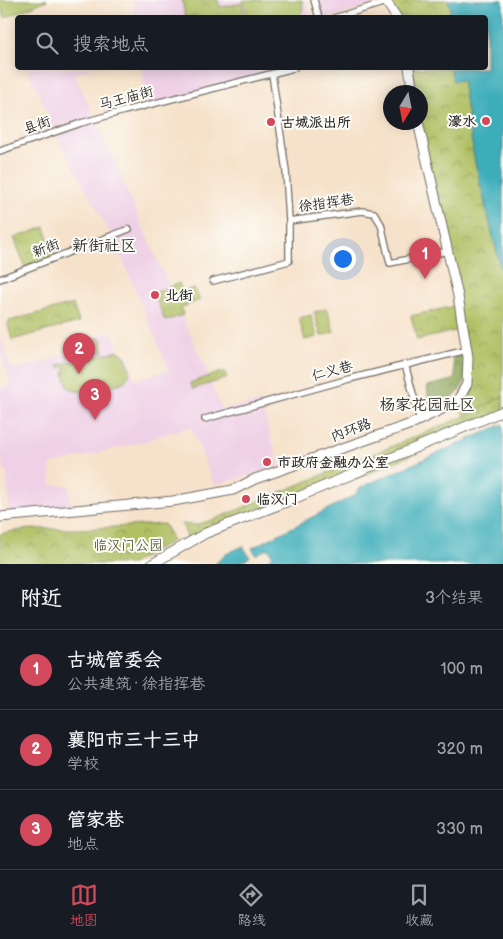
<!DOCTYPE html>
<html lang="zh">
<meta charset="utf-8">
<style>
:root{--surface:#171b24;--page:#242831;--text:#f1f3f6;--muted:#9ea1a6;--line:#363941;--accent:#d1495b}
body{margin:0;font-family:"Balsamiq Sans","LXGW WenKai TC",sans-serif;background:var(--page);color:var(--text)}
.compass{position:absolute;left:383px;top:85px;width:45px;height:45px;border-radius:50%;background:var(--surface);box-shadow:0 2px 12px #0003;rotate:190deg}
.you{position:absolute;left:342px;top:258px;width:18px;height:18px;margin:-12px;border:4px solid #fff;border-radius:50%;background:#1a73e8;box-shadow:0 0 0 8px #1a73e833}
.badge{display:grid;place-items:center;width:32px;height:32px;border-radius:50%;background:var(--accent);color:#fff;font-size:16px;font-weight:700}
.pin{position:absolute;translate:-50% -41px;filter:drop-shadow(0 1px 2px #0008)}
.pin::after{content:'';position:absolute;top:26px;width:18px;height:15px;background:inherit;clip-path:polygon(0 0,100% 0,50% 100%)}
.list{margin:0;padding:0;list-style:none}
h2{display:flex;justify-content:space-between;align-items:center;height:65px;margin:0;padding:0 20px;font-size:21px}
h2 small{font-size:16px;font-weight:400;color:var(--muted)}
.list li{display:grid;grid-template-columns:32px 1fr auto;gap:15px;align-items:center;box-sizing:border-box;height:80px;padding:0 20px;border-top:1px solid var(--line)}
.list b{display:block;font-size:19px;white-space:nowrap}
.list p{margin:0;font-size:16px;white-space:nowrap;color:var(--muted)}
.list em{font-size:16px;font-style:normal;color:var(--muted)}
.icon{flex:none;width:28px;height:28px;fill:none;stroke:currentColor;stroke-width:2;stroke-linecap:round;stroke-linejoin:round}
.map{position:relative;flex:none;width:503px;height:564px;overflow:hidden}
.search{position:absolute;background:var(--surface);box-shadow:0 2px 12px #0003;left:15px;right:15px;top:15px;height:55px;display:flex;align-items:center;gap:12px;box-sizing:border-box;padding:0 18px;border-radius:5px;color:var(--muted);font-size:19px}
.sheet{height:305px;background:var(--surface)}
nav{display:flex;justify-content:space-around;align-items:center;box-sizing:border-box;height:70px;border-top:1px solid var(--line);background:var(--surface);font-size:14px;color:var(--muted)}
nav a{display:grid;justify-items:center;gap:2px}
nav .on{color:var(--accent)}
.map>svg:first-child{display:block}
.built{fill:#efd0e6}
.grass{fill:#b0c064;stroke:#6e7648}
.forest{fill:url(#forest-crowns);stroke:#5c6842}
.park{fill:url(#park-crowns);stroke:#6e7648}
.garden{fill:url(#garden-dots);stroke:#6e7648}
.water{fill:#3eadba;stroke:#346c72}
.lines{fill:none;stroke-linecap:round;stroke-linejoin:round}
.street-casing{stroke:#726b63;stroke-width:8}
.secondary-casing{stroke:#726b63;stroke-width:11}
.street{stroke:#fff;stroke-width:5.5}
.secondary{stroke:#fff;stroke-width:9}
.poi-dot{fill:#d1495b;stroke:#fdfcf7;stroke-width:2}
.labels{text-anchor:middle;dominant-baseline:central;stroke-width:4;stroke-linejoin:round;paint-order:stroke}
.street-label{font-size:14px;fill:#2b2b2b;stroke:#fdfcf7}
.poi-label{font-size:14px;font-weight:bold;fill:#2b2b2b;stroke:#fdfcf7;text-anchor:start}
.park-label{font-size:14px;fill:#5a5f3f;stroke:#fdfcf7}
.quarter-label{font-size:16px;fill:#2b2b2b;stroke:#fdfcf7}
</style>
<div class="map">
<svg width="503" height="564" viewBox="0 0 503 564">
<defs>
<pattern id="forest-crowns" width="20" height="18" patternUnits="userSpaceOnUse" patternTransform="scale(1.25)"><rect width="20" height="18" fill="#8ca65a"/><path d="M2 6a3 3 0 1 1 6 0M12 15a3 3 0 1 1 6 0" fill="none" stroke="#73874b"/></pattern>
<pattern id="park-crowns" width="20" height="18" patternUnits="userSpaceOnUse" patternTransform="scale(1.25)"><rect width="20" height="18" fill="#b0c064"/><path d="M2 6a3 3 0 1 1 6 0M12 15a3 3 0 1 1 6 0" fill="none" stroke="#8f9c53"/></pattern>
<pattern id="garden-dots" width="8" height="8" patternUnits="userSpaceOnUse" patternTransform="scale(1.25)"><rect width="8" height="8" fill="#b0c064"/><path d="M2 2h.1M6 6h.1" fill="none" stroke="#8f9c53" stroke-width="1.8" stroke-linecap="round"/></pattern>
</defs>
<rect width="100%" height="100%" fill="#fdfcf7"/>
<filter id="ink" filterUnits="userSpaceOnUse"><feTurbulence type="fractalNoise" baseFrequency=".02" numOctaves="2"/><feDisplacementMap in="SourceGraphic" scale="10" xChannelSelector="R" yChannelSelector="G"/><feConvolveMatrix kernelMatrix="1 2 1 2 8 2 1 2 1" color-interpolation-filters="sRGB"/></filter>
<filter id="wash" filterUnits="userSpaceOnUse"><feTurbulence type="fractalNoise" baseFrequency=".0096" numOctaves="4" result="noise"/><feDisplacementMap in="SourceGraphic" scale="20" xChannelSelector="R" yChannelSelector="G"/><feGaussianBlur stdDeviation="1.12" result="paint"/><feColorMatrix in="noise" values="0 0 0 0 0 0 0 0 0 0 0 0 0 0 0 0 0 1.4 0 .05"/><feComposite in="paint" operator="in"/></filter>
<g filter="url(#wash)">
<rect width="100%" height="100%" fill="#f6e2ca"/>
<path class="built" d="M 132,0 L 305,0 L 311,17 L 135,17 Z
M 314,0 L 385,0 L 334,17 L 319,18 Z
M 27,68 L 95,68 L 75,74 L 204,365 L 222,410 L 260,401 L 280,467 L 214,485 L 191,426 L 142,442 L 50,465 L 51,485 L 69,485 L 71,510 L 9,514 L 7,475 L 0,457 L 0,389 L 11,385 L 0,352 L 0,335 L 11,367 L 23,368 L 73,352 L 75,342 L 112,331 L 118,350 L 124,353 L 129,359 L 135,380 L 169,370 L 115,242 L 60,142 Z
M 142,68 L 295,68 L 147,105 Z"/>
<path class="grass" d="M 0,0 L 47,0 L 5,18 L 0,5 Z
M 243,0 L 302,0 L 303,9 L 299,17 L 248,17 Z
M 327,309 L 334,332 L 321,336 L 314,312 Z
M 311,315 L 317,337 L 305,340 L 299,318 Z
M 101,338 L 104,352 L 77,356 L 75,342 Z
M 119,351 C 127,357 129,363 130,373 L 125,381 L 119,384 L 83,391 L 75,391 L 68,387 L 64,374 L 66,367 L 59,368 L 58,365 Z"/>
<path class="forest" d="M 456,355 L 464,355 L 466,357 C 465,365 466,375 464,382 C 460,395 443,409 429,404 L 427,386 L 452,380 L 455,377 L 453,359 Z"/>
<path class="park" d="M 182,0 L 218,0 L 220,7 L 242,3 L 245,17 L 185,17 Z
M 385,0 L 448,0 L 451,10 L 447,17 L 397,17 Z
M 409,68 L 450,68 L 453,80 L 462,80 L 475,162 L 503,278 L 503,411 L 470,424 L 457,402 L 467,384 L 463,329 L 417,340 L 411,316 L 459,305 L 420,122 L 420,92 L 413,92 Z
M 45,227 L 54,258 L 26,269 L 14,238 Z
M 179,283 L 182,292 L 194,288 L 200,300 L 181,308 L 183,315 L 165,321 L 154,293 Z
M 73,304 L 79,322 L 12,340 L 8,325 L 9,321 Z
M 224,371 L 227,378 L 193,389 L 190,383 Z
M 164,524 L 173,540 L 132,564 L 0,564 L 0,534 C 26,527 51,529 78,529 C 106,528 135,525 164,524 Z"/>
<path class="garden" d="M 503,396 L 503,415 L 356,479 L 354,474 L 188,540 L 182,524 L 196,525 L 218,518 L 465,416 Z"/>
<path class="water" d="M 448,0 L 503,0 L 503,278 L 475,162 L 462,80 L 453,81 L 450,68 L 486,68 L 486,18 L 447,17 L 451,10 Z
M 503,424 L 503,564 L 260,564 L 273,557 L 268,548 L 256,555 L 252,548 L 355,495 L 359,488 Z
M 243,546 L 250,557 L 239,564 L 215,564 L 226,554 Z"/>
</g>
<g filter="url(#ink)">
<g class="lines">
<g class="street-casing">
<path id="street" d="M 314,0 L 319,18
M 334,18 L 386,2
M 272,74 L 286,171 L 289,221 L 362,211 L 374,213 L 381,224 L 390,263 L 448,251
M 0,151 L 81,123 L 124,111 L 294,68
M 0,279 L 129,229
M 213,281 L 289,261 L 289,221
M 405,364 L 420,420
M 205,419 L 349,379 L 467,350"/>
</g>
<g class="secondary-casing">
<path id="secondary" d="M 385,0 L 397,18
M 409,68 L 413,92
M 0,517 L 173,501 L 233,490 L 255,479 L 411,424 L 457,402 L 467,384 L 468,357 L 458,296 L 418,122
M 152,564 L 206,533 L 286,502 L 503,411"/>
</g>
<use href="#street" class="street"/>
<use href="#secondary" class="secondary"/>
</g>
</g>
<g class="poi-dot">
<circle cx="486" cy="121" r="5"/>
<circle cx="271" cy="122" r="5"/>
<circle cx="155" cy="295" r="5"/>
<circle cx="267" cy="462" r="5"/>
<circle cx="246" cy="499" r="5"/>
</g>
<g class="labels">
<g class="street-label">
<text transform="translate(126 98) rotate(-15)">马王庙街</text>
<text transform="translate(37 125) rotate(-19)">县街</text>
<text transform="translate(326 203) rotate(-8)">徐指挥巷</text>
<text transform="translate(46 248) rotate(-21)">新街</text>
<text transform="translate(332 371) rotate(-15)">仁义巷</text>
<text transform="translate(351 430) rotate(-20)">内环路</text>
</g>
<g class="poi-label">
<text x="476" y="121" text-anchor="end">濠水</text>
<text x="281" y="122">古城派出所</text>
<text x="165" y="295">北街</text>
<text x="277" y="462">市政府金融办公室</text>
<text x="256" y="499">临汉门</text>
</g>
<g class="park-label">
<text x="128" y="545">临汉门公园</text>
</g>
<g class="quarter-label">
<text x="104" y="246">新街社区</text>
<text x="427" y="405">杨家花园社区</text>
</g>
</g>
</svg>
<svg class="compass" viewBox="-18 -18 36 36"><path d="M0-13l5 13h-10z" fill="#e53935"/><path d="M0 13l5-13h-10z" fill="#9ea1a6"/></svg>
<div class="you"></div>
<div class="pin badge" style="left:425px;top:279px">1</div>
<div class="pin badge" style="left:79px;top:374px">2</div>
<div class="pin badge" style="left:95px;top:420px">3</div>
<div class="search"><svg class="icon" aria-label="search" viewBox="0 0 24 24"><circle cx="10" cy="10" r="6"/><path d="M15 15l6 6"/></svg>搜索地点</div>
</div>
<section class="sheet">
<h2>附近<small>3个结果</small></h2>
<ul class="list">
<li><span class="badge">1</span><div><b>古城管委会</b><p>公共建筑 · 徐指挥巷</p></div><em>100 m</em></li>
<li><span class="badge">2</span><div><b>襄阳市三十三中</b><p>学校</p></div><em>320 m</em></li>
<li><span class="badge">3</span><div><b>管家巷</b><p>地点</p></div><em>330 m</em></li>
</ul>
</section>
<nav>
<a class="on"><svg class="icon" aria-label="map" viewBox="0 0 24 24"><path d="M3 6l6-2 6 2 6-2v14l-6 2-6-2-6 2zM9 4v14M15 6v14"/></svg>地图</a>
<a><svg class="icon" aria-label="directions" viewBox="0 0 24 24"><path d="M12 3l9 9-9 9-9-9zM9 14v-3h6M13 9l2 2-2 2"/></svg>路线</a>
<a><svg class="icon" aria-label="saved" viewBox="0 0 24 24"><path d="M7 4h10v16l-5-4-5 4z"/></svg>收藏</a>
</nav>
